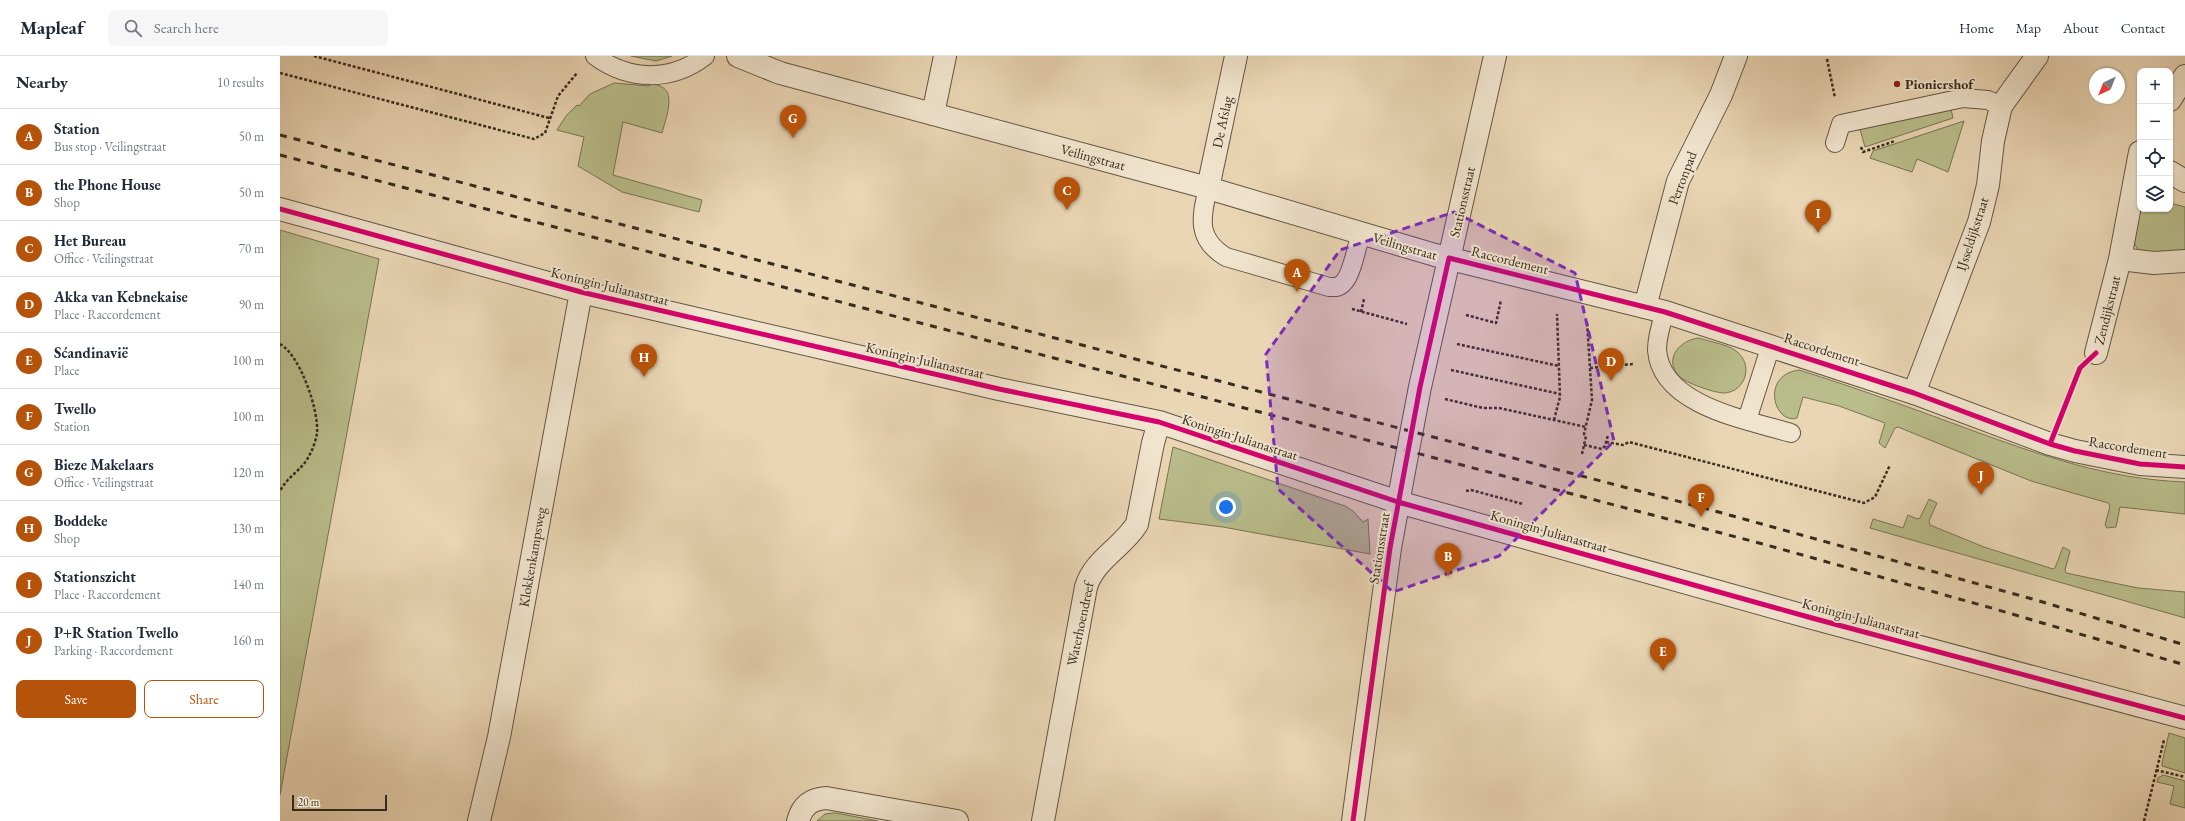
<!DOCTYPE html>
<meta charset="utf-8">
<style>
:root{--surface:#fff;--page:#f6f6f7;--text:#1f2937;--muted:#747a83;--line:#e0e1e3;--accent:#b45309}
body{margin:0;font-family:"EB Garamond",serif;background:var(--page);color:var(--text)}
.controls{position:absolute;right:12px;top:12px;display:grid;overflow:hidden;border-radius:8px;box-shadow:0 1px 3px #0004}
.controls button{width:36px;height:36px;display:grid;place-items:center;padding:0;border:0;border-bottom:1px solid var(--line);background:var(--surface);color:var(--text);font:20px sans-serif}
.compass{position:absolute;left:1809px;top:12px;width:36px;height:36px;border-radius:50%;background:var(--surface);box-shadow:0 1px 3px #0004;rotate:223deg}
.scale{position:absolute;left:12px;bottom:10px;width:95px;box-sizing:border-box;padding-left:4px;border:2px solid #382b1e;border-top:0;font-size:11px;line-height:14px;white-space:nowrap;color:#382b1e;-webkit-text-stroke:3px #f1e4ce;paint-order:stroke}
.you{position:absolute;left:946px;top:451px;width:14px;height:14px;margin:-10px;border:3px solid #fff;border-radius:50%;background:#1a73e8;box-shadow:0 0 0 6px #1a73e833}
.badge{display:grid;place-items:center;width:26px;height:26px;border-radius:50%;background:var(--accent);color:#fff;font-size:13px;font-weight:700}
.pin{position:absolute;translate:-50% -33px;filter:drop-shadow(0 1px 2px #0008)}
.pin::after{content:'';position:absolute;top:21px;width:14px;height:12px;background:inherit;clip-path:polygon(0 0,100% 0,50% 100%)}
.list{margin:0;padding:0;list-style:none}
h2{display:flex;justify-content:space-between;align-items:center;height:52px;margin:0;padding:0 16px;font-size:17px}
h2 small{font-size:13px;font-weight:400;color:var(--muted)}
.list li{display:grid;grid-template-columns:26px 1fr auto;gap:12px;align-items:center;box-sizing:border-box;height:56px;padding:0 16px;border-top:1px solid var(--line)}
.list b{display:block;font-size:15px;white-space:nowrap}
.list p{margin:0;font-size:13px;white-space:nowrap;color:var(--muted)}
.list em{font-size:13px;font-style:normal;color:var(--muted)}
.actions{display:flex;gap:8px;padding:12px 16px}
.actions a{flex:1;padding:9px 0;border:1px solid var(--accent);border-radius:8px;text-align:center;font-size:14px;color:var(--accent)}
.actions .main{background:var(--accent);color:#fff}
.icon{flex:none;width:22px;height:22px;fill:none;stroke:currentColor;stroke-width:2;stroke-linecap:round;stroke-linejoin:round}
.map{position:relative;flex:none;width:1905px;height:765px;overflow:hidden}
header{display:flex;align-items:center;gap:24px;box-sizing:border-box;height:56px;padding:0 20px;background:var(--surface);border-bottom:1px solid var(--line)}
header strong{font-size:19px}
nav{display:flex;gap:22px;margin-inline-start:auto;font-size:14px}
.search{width:280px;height:36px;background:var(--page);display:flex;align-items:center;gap:10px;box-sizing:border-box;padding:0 14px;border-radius:8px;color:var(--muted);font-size:15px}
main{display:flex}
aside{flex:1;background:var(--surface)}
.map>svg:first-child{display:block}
.green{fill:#b9bd8b;stroke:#787454}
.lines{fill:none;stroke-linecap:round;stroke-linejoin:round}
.service-casing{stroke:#645644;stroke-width:20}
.minor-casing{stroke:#645644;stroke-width:24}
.tertiary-casing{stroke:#645644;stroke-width:24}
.path{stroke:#382b1e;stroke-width:2.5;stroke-dasharray:3 2;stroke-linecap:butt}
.service{stroke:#f1e4ce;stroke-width:18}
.minor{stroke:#f1e4ce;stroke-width:22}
.tertiary{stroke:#f1e4ce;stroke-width:22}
.rail{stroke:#382b1e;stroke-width:3;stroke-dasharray:7 7;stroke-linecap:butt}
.cycleway-casing{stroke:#f1e4ce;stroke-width:8}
.cycleway{stroke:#d6006c;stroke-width:5}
.marked{fill:#7b2cbf;fill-opacity:0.2;stroke:#7b2cbf;stroke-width:3;stroke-dasharray:8 5;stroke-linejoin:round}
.poi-dot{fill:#8f2418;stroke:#f1e4ce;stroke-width:1.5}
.labels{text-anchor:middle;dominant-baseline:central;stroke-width:4;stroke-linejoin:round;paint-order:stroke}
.poi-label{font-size:14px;font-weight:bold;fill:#382b1e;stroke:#f1e4ce;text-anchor:start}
.street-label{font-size:14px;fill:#382b1e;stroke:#f1e4ce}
</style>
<header>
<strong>Mapleaf</strong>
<div class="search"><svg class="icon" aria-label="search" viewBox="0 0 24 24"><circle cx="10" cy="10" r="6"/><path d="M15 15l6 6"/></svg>Search here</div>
<nav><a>Home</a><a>Map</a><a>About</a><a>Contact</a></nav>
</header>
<main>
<aside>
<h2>Nearby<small>10 results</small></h2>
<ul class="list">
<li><span class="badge">A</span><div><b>Station</b><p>Bus stop · Veilingstraat</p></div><em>50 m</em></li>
<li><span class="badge">B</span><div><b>the Phone House</b><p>Shop</p></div><em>50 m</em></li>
<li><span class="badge">C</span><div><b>Het Bureau</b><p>Office · Veilingstraat</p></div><em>70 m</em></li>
<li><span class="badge">D</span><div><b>Akka van Kebnekaise</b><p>Place · Raccordement</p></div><em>90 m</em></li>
<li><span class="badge">E</span><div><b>Sćandinavië</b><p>Place</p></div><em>100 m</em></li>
<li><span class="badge">F</span><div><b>Twello</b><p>Station</p></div><em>100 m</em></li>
<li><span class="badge">G</span><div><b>Bieze Makelaars</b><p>Office · Veilingstraat</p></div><em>120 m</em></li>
<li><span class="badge">H</span><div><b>Boddeke</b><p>Shop</p></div><em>130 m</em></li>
<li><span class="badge">I</span><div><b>Stationszicht</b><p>Place · Raccordement</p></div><em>140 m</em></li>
<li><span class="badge">J</span><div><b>P+R Station Twello</b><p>Parking · Raccordement</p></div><em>160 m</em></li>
</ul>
<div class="actions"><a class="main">Save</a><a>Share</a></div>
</aside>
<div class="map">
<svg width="1905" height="765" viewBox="0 0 1905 765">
<rect width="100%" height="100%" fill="#ead6b4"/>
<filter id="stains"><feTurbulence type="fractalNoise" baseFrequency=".005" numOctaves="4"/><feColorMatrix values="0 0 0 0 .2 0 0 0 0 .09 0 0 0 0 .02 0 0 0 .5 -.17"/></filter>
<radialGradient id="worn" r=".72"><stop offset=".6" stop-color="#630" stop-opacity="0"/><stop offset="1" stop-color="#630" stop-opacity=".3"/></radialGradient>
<path class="green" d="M 351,0 L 392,0 L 376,5 Z
M 334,27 L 369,30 L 370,28 C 374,28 379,29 382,31 C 396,38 385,65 382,77 L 343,66 L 333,119 L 422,144 L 419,156 L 342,136 L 298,110 L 304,81 L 277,74 L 286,60 L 297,49 L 299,50 L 310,38 Z
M 1671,53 L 1673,62 L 1585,91 L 1580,73 Z
M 1684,65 L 1668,116 L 1637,103 L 1632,116 L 1590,102 L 1593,95 Z
M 1890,147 L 1905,151 L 1905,199 L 1860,197 L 1854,187 L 1860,153 L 1890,153 Z
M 0,174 L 99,203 L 0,739 Z
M 1419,282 C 1430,286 1447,288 1456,295 C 1474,308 1466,336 1444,337 C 1435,337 1405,327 1399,320 C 1383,303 1400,284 1419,282 Z
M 1519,314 C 1577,332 1634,353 1691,374 C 1763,400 1827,423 1905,426 L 1905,458 L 1840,451 L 1836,471 L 1827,472 L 1825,469 L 1830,450 L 1828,447 L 1751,425 L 1618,371 L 1615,372 L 1605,392 L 1599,387 L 1605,367 L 1559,350 L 1523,341 L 1517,362 C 1494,369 1480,319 1519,314 Z
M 893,391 L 1065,450 L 1073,455 L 1083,466 L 1088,463 L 1090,498 L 943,471 L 879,463 Z
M 1649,443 L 1657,447 L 1649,465 L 1650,469 L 1704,491 L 1773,513 L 1775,512 L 1783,491 L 1790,495 L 1785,514 L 1786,517 L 1858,532 L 1905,536 L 1905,562 L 1590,472 L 1593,463 L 1623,472 L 1628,459 L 1637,463 L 1640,462 Z
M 1889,677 L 1905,682 L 1905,717 L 1882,710 L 1882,707 Z
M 1883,719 L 1905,725 L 1905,752 L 1890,748 L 1894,730 L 1877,726 L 1878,722 Z
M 553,757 L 556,757 L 598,765 L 537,765 L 545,758 Z"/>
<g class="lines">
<g class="service-casing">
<path id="service" d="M 315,0 C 349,25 391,26 425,0
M 1555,87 L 1561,68 L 1683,42 L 1708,44 L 1721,50
M 928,132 C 921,161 916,183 946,201 L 1049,231 C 1054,231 1059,232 1063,227 C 1072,219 1077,189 1081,177
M 1385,256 C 1381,268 1377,281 1377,294 C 1381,350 1468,364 1511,377
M 1467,364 L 1491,289"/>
</g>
<g class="minor-casing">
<path id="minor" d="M 1890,44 L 1905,20
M 653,58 L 665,0
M 1890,116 L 1905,125
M 928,132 L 956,0
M 0,153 L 301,236 L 719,333 L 879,366 L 1118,446 L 1532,562 L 1905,662
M 1840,203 L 1874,207 L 1905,205
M 1365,251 L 1398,125 L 1441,39 L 1456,0
M 1816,297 L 1840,203 L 1860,96
M 1634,337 L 1699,166 L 1708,129 L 1713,85 L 1721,50 L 1757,0
M 199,765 L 219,681 L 301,236
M 518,765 C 522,750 531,743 546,742 L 677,765
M 763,765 L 806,531 C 814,504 843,491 857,468 L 873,387 L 879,366
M 1073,765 L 1110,492 L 1124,415 L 1140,331 L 1215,0"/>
</g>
<g class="tertiary-casing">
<path id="tertiary" d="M 458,0 L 500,17 L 928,132 L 1155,199 L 1385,256 L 1634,337 L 1770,388 L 1795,395 L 1860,408 L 1905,411"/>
</g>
<path class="path" d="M 34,0 L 269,62
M 1547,3 L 1555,42
M 0,17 L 254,83 L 265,77 L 278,40 L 297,17
M 1581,91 L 1583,96 L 1615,85
M 1072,253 L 1127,268
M 1081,256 L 1084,243
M 1186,259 L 1216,267 L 1221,244
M 0,288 C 20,299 39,354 37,377 C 36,384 33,393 29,400 C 22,414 7,421 0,435
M 1177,288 L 1279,310
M 1310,312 L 1354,308
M 1171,314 L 1280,338
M 1165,343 L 1203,352 L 1219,352 L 1306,371
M 1274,364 L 1280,341 L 1277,258
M 1326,386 L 1343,389 L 1349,386 L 1584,447 L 1595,441 L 1610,409
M 1304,389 L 1322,393 L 1325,390 L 1328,379
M 1302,398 L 1306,380 L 1304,378 L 1312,344 L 1307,265
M 1186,435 L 1191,434 L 1243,448
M 1876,714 L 1905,721
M 1864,765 L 1884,684"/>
<use href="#service" class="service"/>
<use href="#minor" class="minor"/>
<use href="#tertiary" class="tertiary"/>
<path class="rail" d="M 0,79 L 1424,452 L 1756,544 L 1905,589
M 0,99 L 1483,488 L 1715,553 L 1905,609"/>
<g class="cycleway-casing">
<path id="cycleway" d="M 0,153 L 301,236 L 719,333 L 879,366 L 1118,446 L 1532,562 L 1905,662
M 1770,388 L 1800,312 L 1816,297
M 1073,765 L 1110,492 L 1140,331 L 1169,202 L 1385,256 L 1634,337 L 1770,388 L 1795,395 L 1860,408 L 1905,411"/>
</g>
<use href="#cycleway" class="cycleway"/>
</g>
<path class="marked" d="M 1174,156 L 1295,217 L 1334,385 L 1219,500 L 1113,536 L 998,433 L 986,298 L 1060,194 Z"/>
<circle class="poi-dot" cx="1617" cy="28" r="4"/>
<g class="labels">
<g class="poi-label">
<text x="1625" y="28">Pioniershof</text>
</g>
<g class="street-label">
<text transform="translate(942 66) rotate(-78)">De Afslag</text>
<text transform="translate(813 101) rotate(15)">Veilingstraat</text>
<text transform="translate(1402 122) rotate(-69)">Perronpad</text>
<text transform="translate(1182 146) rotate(-77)">Stationsstraat</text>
<text transform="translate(1692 178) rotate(-72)">IJsseldijkstraat</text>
<text transform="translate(1125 190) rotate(16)">Veilingstraat</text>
<text transform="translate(1230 204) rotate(14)">Raccordement</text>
<text transform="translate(330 230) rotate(14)">Koningin Julianastraat</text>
<text transform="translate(1827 254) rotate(-76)">Zendijkstraat</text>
<text transform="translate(1542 293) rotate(18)">Raccordement</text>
<text transform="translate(645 304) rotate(13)">Koningin Julianastraat</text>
<text transform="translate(960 381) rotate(18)">Koningin Julianastraat</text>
<text transform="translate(1848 391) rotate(9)">Raccordement</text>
<text transform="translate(1269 475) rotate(16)">Koningin Julianastraat</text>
<text transform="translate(1099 492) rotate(-81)">Stationsstraat</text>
<text transform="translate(252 501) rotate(-80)">Klokkenkampsweg</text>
<text transform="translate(1581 562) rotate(15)">Koningin Julianastraat</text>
<text transform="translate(800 568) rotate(-78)">Waterhoendreef</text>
</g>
</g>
<rect width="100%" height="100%" filter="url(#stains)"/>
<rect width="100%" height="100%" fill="url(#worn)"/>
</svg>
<div class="controls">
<button>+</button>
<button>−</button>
<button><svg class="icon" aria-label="locate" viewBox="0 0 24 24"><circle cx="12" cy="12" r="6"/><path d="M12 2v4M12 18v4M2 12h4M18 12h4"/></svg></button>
<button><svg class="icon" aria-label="layers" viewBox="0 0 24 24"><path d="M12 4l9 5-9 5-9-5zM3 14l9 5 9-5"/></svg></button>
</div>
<svg class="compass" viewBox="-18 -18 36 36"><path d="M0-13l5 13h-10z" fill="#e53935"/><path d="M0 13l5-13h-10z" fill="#747a83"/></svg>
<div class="scale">20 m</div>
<div class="you"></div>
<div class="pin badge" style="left:1017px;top:236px">A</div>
<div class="pin badge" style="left:1168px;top:520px">B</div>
<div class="pin badge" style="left:787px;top:154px">C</div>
<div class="pin badge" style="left:1331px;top:325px">D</div>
<div class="pin badge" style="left:1383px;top:615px">E</div>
<div class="pin badge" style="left:1421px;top:461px">F</div>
<div class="pin badge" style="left:513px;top:82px">G</div>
<div class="pin badge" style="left:364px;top:321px">H</div>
<div class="pin badge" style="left:1538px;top:177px">I</div>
<div class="pin badge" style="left:1701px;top:439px">J</div>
</div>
</main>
